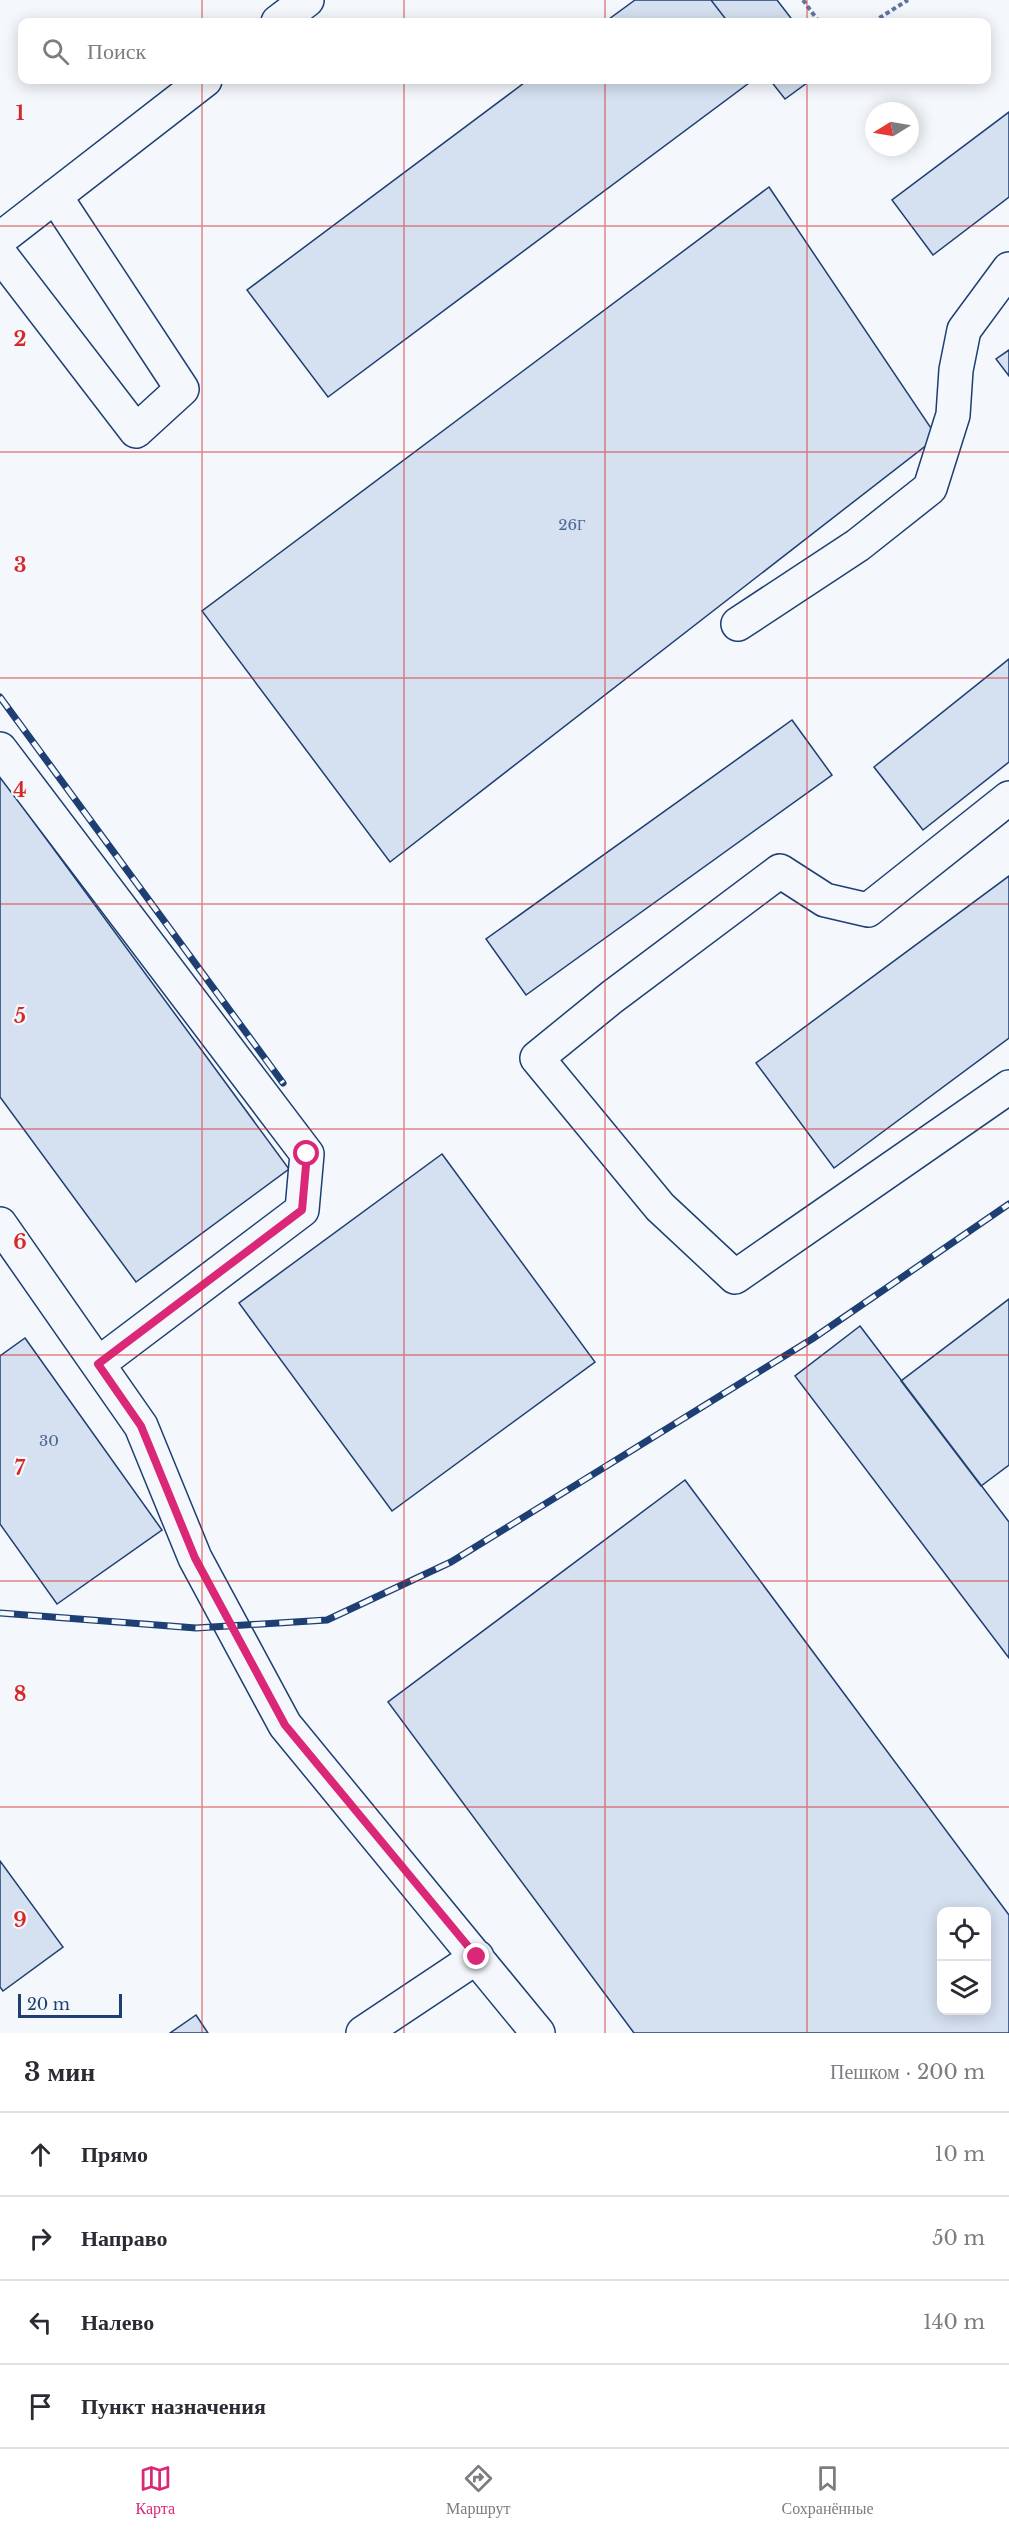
<!DOCTYPE html>
<html lang="ru">
<meta charset="utf-8">
<style>
:root{--surface:#fff;--page:#f7f7f7;--text:#2b2b33;--muted:#7c7c81;--line:#e1e1e2;--accent:#db2777}
body{margin:0;font-family:"Libre Baskerville",serif;background:var(--page);color:var(--text)}
.controls{position:absolute;right:18px;bottom:18px;display:grid;overflow:hidden;border-radius:12px;box-shadow:0 3px 15px #0003}
.controls button{width:54px;height:54px;display:grid;place-items:center;padding:0;border:0;border-bottom:2px solid var(--line);background:var(--surface);color:var(--text);font:30px sans-serif}
.compass{position:absolute;left:865px;top:102px;width:54px;height:54px;border-radius:50%;background:var(--surface);box-shadow:0 3px 15px #0003;rotate:259deg}
.scale{position:absolute;left:18px;bottom:15px;width:104px;box-sizing:border-box;padding-left:6px;border:3px solid #1d3f73;border-top:0;font-size:16px;line-height:21px;white-space:nowrap;color:#1d3f73;-webkit-text-stroke:4px #f4f7fb;paint-order:stroke}
.stop{position:absolute;width:18px;height:18px;margin:-14px;border:4px solid #db2777;border-radius:50%;background:#fff}
.stop.end{background:#db2777;border-color:#fff;box-shadow:0 2px 6px #0008}
.list{margin:0;padding:0;list-style:none}
h2{display:flex;justify-content:space-between;align-items:center;height:78px;margin:0;padding:0 24px;font-size:26px}
h2 small{font-size:20px;font-weight:400;color:var(--muted)}
.list li{display:grid;grid-template-columns:39px 1fr auto;gap:18px;align-items:center;box-sizing:border-box;height:84px;padding:0 24px;border-top:2px solid var(--line)}
.list b{display:block;font-size:22px;white-space:nowrap}
.list em{font-size:20px;font-style:normal;color:var(--muted)}
.icon{flex:none;width:33px;height:33px;fill:none;stroke:currentColor;stroke-width:2;stroke-linecap:round;stroke-linejoin:round}
.map{position:relative;flex:none;width:1009px;height:2033px;overflow:hidden}
.search{position:absolute;background:var(--surface);box-shadow:0 3px 15px #0003;left:18px;right:18px;top:18px;height:66px;display:flex;align-items:center;gap:15px;box-sizing:border-box;padding:0 21px;border-radius:12px;color:var(--muted);font-size:22px}
.sheet{height:414px;background:var(--surface)}
nav{display:flex;justify-content:space-around;align-items:center;box-sizing:border-box;height:84px;border-top:2px solid var(--line);background:var(--surface);font-size:16px;color:var(--muted)}
nav a{display:grid;justify-items:center;gap:3px}
nav .on{color:var(--accent)}
.map>svg:first-child{display:block}
.building{fill:#d5e0f0;stroke:#1d3f73;stroke-width:1.5;fill-rule:evenodd}
.lines{fill:none;stroke-linecap:round;stroke-linejoin:round}
.minor-casing{stroke:#1d3f73;stroke-width:36}
.path{stroke:#5e769c;stroke-width:4;stroke-dasharray:4.5 3;stroke-linecap:butt}
.minor{stroke:#f4f7fb;stroke-width:33}
.rail-casing{stroke:#1d3f73;stroke-width:7}
.rail{stroke:#f4f7fb;stroke-width:4.5;stroke-dasharray:14;stroke-linecap:butt}
.route{stroke:#db2777;stroke-width:8}
.grid{fill:none;stroke:#d62828;stroke-width:1.5;stroke-opacity:0.55}
.labels{text-anchor:middle;dominant-baseline:central;stroke-width:4.5;stroke-linejoin:round;paint-order:stroke}
.number-label{font-size:15px;fill:#4b6792}
.grid-label{font-size:20px;text-anchor:middle;font-weight:bold;fill:#d62828;stroke:#f4f7fb;stroke-width:4.5;stroke-linejoin:round;paint-order:stroke}
</style>
<div class="map">
<svg width="1009" height="2033" viewBox="0 0 1009 2033">
<rect width="100%" height="100%" fill="#f4f7fb"/>
<path class="building" d="M 635,0 L 711,0 L 728,22 L 605,22 Z
M 711,0 L 777,0 L 794,22 L 728,22 Z
M 528,80 L 753,80 L 328,397 L 247,290 Z
M 770,80 L 811,80 L 785,99 Z
M 1009,112 L 1009,197 L 933,255 L 892,200 Z
M 769,187 L 937,437 L 390,862 L 202,611 Z
M 1009,350 L 1009,376 L 996,359 Z
M 1009,659 L 1009,762 L 923,830 L 874,767 Z
M 792,720 L 832,775 L 526,995 L 486,939 Z
M 0,776 L 289,1169 L 136,1282 L 0,1097 Z
M 1009,876 L 1009,1038 L 834,1168 L 756,1063 Z
M 442,1154 L 595,1362 L 392,1511 L 239,1303 Z
M 1009,1299 L 1009,1465 L 981,1486 L 901,1381 Z
M 860,1326 L 1009,1522 L 1009,1658 L 795,1376 Z
M 25,1338 L 162,1530 L 57,1604 L 0,1524 L 0,1356 Z
M 685,1480 L 1009,1915 L 1009,2033 L 634,2033 L 388,1702 ZM 942,1912 L 986,1912 L 986,2010 L 942,2010 Z
M 0,1861 L 63,1947 L 3,1991 L 0,1987 Z
M 196,2015 L 208,2033 L 170,2033 Z"/>
<g class="lines">
<g class="minor-casing">
<path id="minor" d="M 278,22 L 307,0
M 0,239 L 205,80
M 0,254 L 136,431 L 182,389 L 55,196
M 738,624 L 858,545 L 930,488 L 953,415 L 956,370 L 964,330 L 1009,269
M 0,749 L 307,1154 L 302,1210 L 98,1364
M 1009,798 L 868,910 L 825,900 L 780,871 L 612,997 L 537,1058 L 660,1207 L 735,1277 L 1009,1087
M 0,1224 L 141,1426 L 195,1558 L 285,1725 L 538,2033
M 363,2033 L 477,1957"/>
</g>
<path class="path" d="M 803,0 L 819,22
M 873,22 L 908,0"/>
<use href="#minor" class="minor"/>
<g class="rail-casing">
<path id="rail" d="M 0,697 L 283,1083
M 0,1613 L 196,1628 L 327,1620 L 451,1562 L 812,1339 L 1009,1204"/>
</g>
<use href="#rail" class="rail"/>
</g>
<g class="lines">
<path class="route" d="M 307,1154 L 302,1210 L 98,1364 L 141,1426 L 195,1558 L 285,1725 L 477,1957"/>
</g>
<path class="grid" d="M 202,0 L 202,22M 404,0 L 404,22M 605,0 L 605,22M 807,0 L 807,22M 202,80 L 202,2033M 404,80 L 404,2033M 605,80 L 605,2033M 807,80 L 807,2033M 0,226 L 1009,226M 0,452 L 1009,452M 0,678 L 1009,678M 0,904 L 1009,904M 0,1129 L 1009,1129M 0,1355 L 1009,1355M 0,1581 L 1009,1581M 0,1807 L 1009,1807"/>
<g class="labels">
<g class="number-label">
<text x="572" y="524">26Г</text>
<text x="49" y="1440">30</text>
</g>
</g>
<g class="grid-label">
<text x="20" y="120">1</text>
<text x="20" y="346">2</text>
<text x="20" y="572">3</text>
<text x="20" y="797">4</text>
<text x="20" y="1023">5</text>
<text x="20" y="1249">6</text>
<text x="20" y="1475">7</text>
<text x="20" y="1701">8</text>
<text x="20" y="1927">9</text>
</g>
</svg>
<div class="controls">
<button><svg class="icon" aria-label="locate" viewBox="0 0 24 24"><circle cx="12" cy="12" r="6"/><path d="M12 2v4M12 18v4M2 12h4M18 12h4"/></svg></button>
<button><svg class="icon" aria-label="layers" viewBox="0 0 24 24"><path d="M12 4l9 5-9 5-9-5zM3 14l9 5 9-5"/></svg></button>
</div>
<svg class="compass" viewBox="-18 -18 36 36"><path d="M0-13l5 13h-10z" fill="#e53935"/><path d="M0 13l5-13h-10z" fill="#7c7c81"/></svg>
<div class="scale">20 m</div>
<div class="stop" style="left:307px;top:1154px"></div>
<div class="stop end" style="left:477px;top:1957px"></div>
<div class="search"><svg class="icon" aria-label="search" viewBox="0 0 24 24"><circle cx="10" cy="10" r="6"/><path d="M15 15l6 6"/></svg>Поиск</div>
</div>
<section class="sheet">
<h2>3 мин<small>Пешком · 200 m</small></h2>
<ul class="list">
<li><svg class="icon" aria-label="ahead" viewBox="0 0 24 24"><path d="M12 20V5M6 11l6-6 6 6"/></svg><div><b>Прямо</b></div><em>10 m</em></li>
<li><svg class="icon" aria-label="right" viewBox="0 0 24 24"><path d="M7 20v-9h11M14 6l5 5-5 5"/></svg><div><b>Направо</b></div><em>50 m</em></li>
<li><svg class="icon" aria-label="left" viewBox="0 0 24 24"><path d="M17 20v-9H6M10 6l-5 5 5 5"/></svg><div><b>Налево</b></div><em>140 m</em></li>
<li><svg class="icon" aria-label="arrive" viewBox="0 0 24 24"><path d="M6 21V4h12l-3 4 3 4H6"/></svg><div><b>Пункт назначения</b></div></li>
</ul>
</section>
<nav>
<a class="on"><svg class="icon" aria-label="map" viewBox="0 0 24 24"><path d="M3 6l6-2 6 2 6-2v14l-6 2-6-2-6 2zM9 4v14M15 6v14"/></svg>Карта</a>
<a><svg class="icon" aria-label="directions" viewBox="0 0 24 24"><path d="M12 3l9 9-9 9-9-9zM9 14v-3h6M13 9l2 2-2 2"/></svg>Маршрут</a>
<a><svg class="icon" aria-label="saved" viewBox="0 0 24 24"><path d="M7 4h10v16l-5-4-5 4z"/></svg>Сохранённые</a>
</nav>
